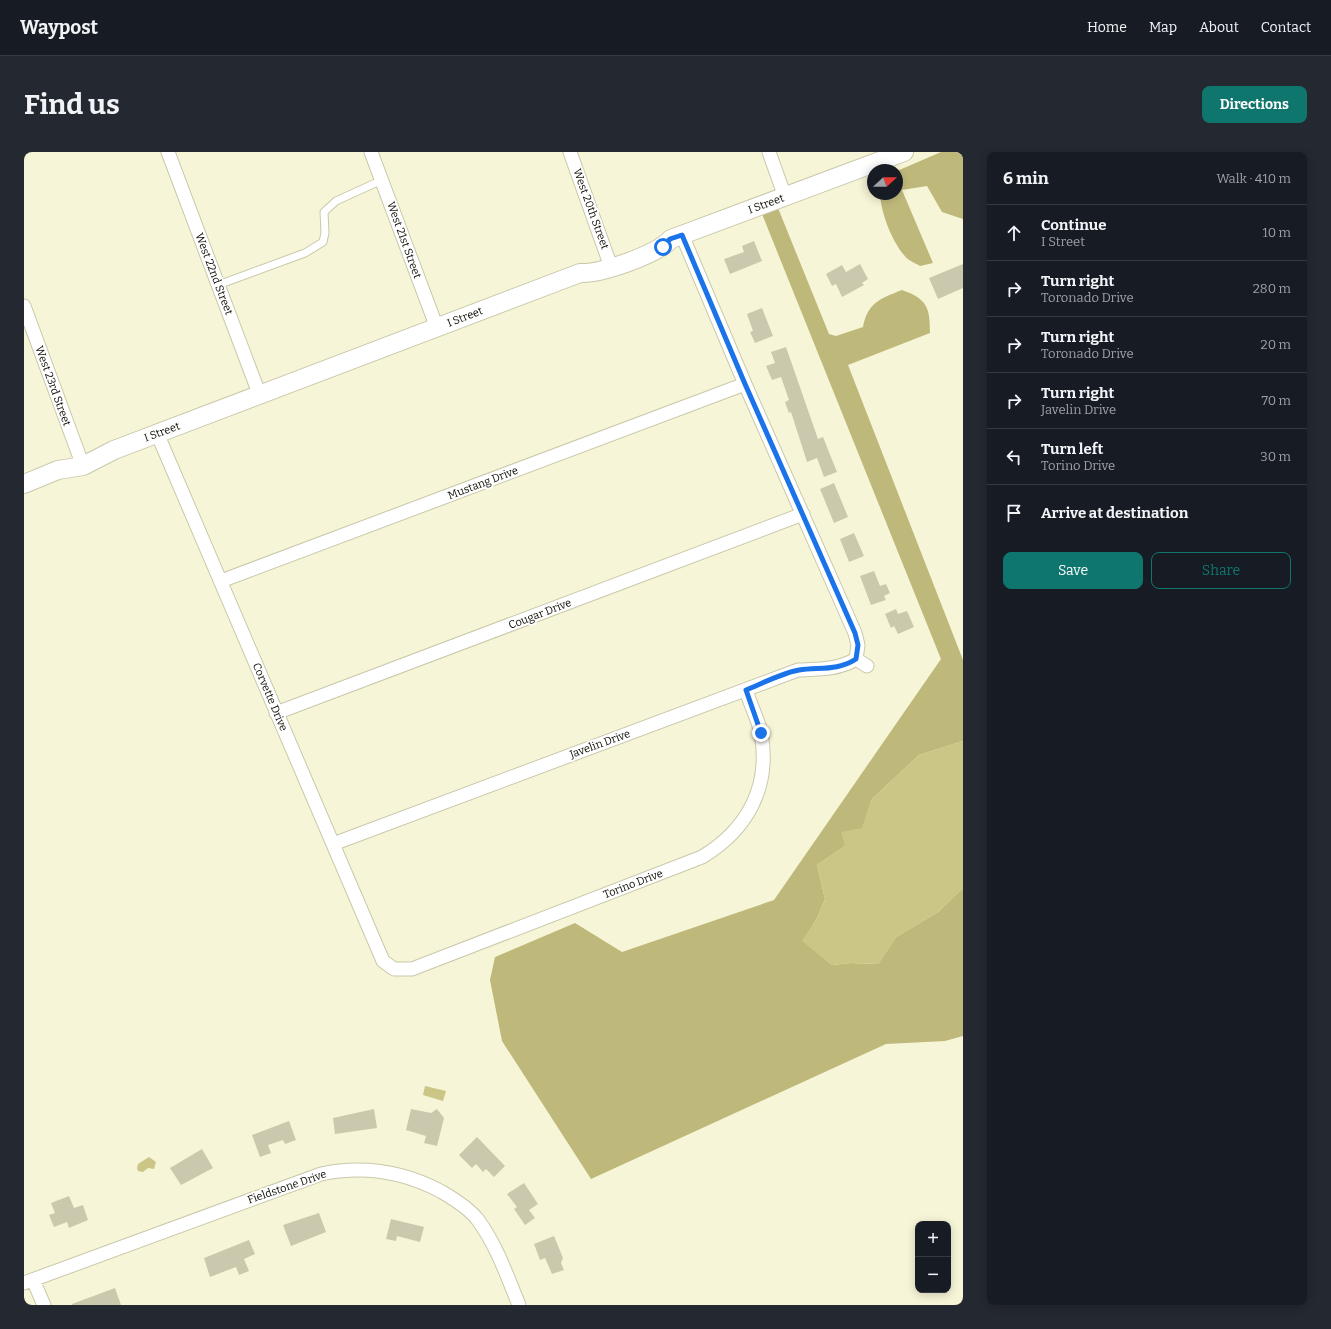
<!DOCTYPE html>
<meta charset="utf-8">
<style>
:root{--surface:#171b24;--page:#242831;--text:#f1f3f6;--muted:#9ea1a6;--line:#363941;--accent:#0f766e}
body{margin:0;font-family:Bitter,serif;background:var(--page);color:var(--text)}
.controls{position:absolute;right:12px;bottom:12px;display:grid;overflow:hidden;border-radius:8px;box-shadow:0 2px 10px #0003}
.controls button{width:36px;height:36px;display:grid;place-items:center;padding:0;border:0;border-bottom:1px solid var(--line);background:var(--surface);color:var(--text);font:20px sans-serif}
.compass{position:absolute;left:843px;top:12px;width:36px;height:36px;border-radius:50%;background:var(--surface);box-shadow:0 2px 10px #0003;rotate:69deg}
.stop{position:absolute;width:12px;height:12px;margin:-9px;border:3px solid #1a73e8;border-radius:50%;background:#fff}
.stop.end{background:#1a73e8;border-color:#fff;box-shadow:0 1px 4px #0008}
.list{margin:0;padding:0;list-style:none}
h2{display:flex;justify-content:space-between;align-items:center;height:52px;margin:0;padding:0 16px;font-size:17px}
h2 small{font-size:13px;font-weight:400;color:var(--muted)}
.list li{display:grid;grid-template-columns:26px 1fr auto;gap:12px;align-items:center;box-sizing:border-box;height:56px;padding:0 16px;border-top:1px solid var(--line)}
.list b{display:block;font-size:15px;white-space:nowrap}
.list p{margin:0;font-size:13px;white-space:nowrap;color:var(--muted)}
.list em{font-size:13px;font-style:normal;color:var(--muted)}
.actions{display:flex;gap:8px;padding:12px 16px}
.actions a{flex:1;padding:9px 0;border:1px solid var(--accent);border-radius:8px;text-align:center;font-size:14px;color:var(--accent)}
.actions .main{background:var(--accent);color:#fff}
.icon{flex:none;width:22px;height:22px;fill:none;stroke:currentColor;stroke-width:2;stroke-linecap:round;stroke-linejoin:round}
.map{position:relative;flex:none;width:939px;height:1153px;overflow:hidden;border-radius:8px}
header{display:flex;align-items:center;gap:24px;box-sizing:border-box;height:56px;padding:0 20px;background:var(--surface);border-bottom:1px solid var(--line)}
header strong{font-size:19px}
nav{display:flex;gap:22px;margin-inline-start:auto;font-size:14px}
.intro{display:flex;align-items:center;justify-content:space-between;box-sizing:border-box;height:96px;padding:0 24px}
h1{margin:0;font-size:28px}
.button{padding:10px 18px;border-radius:8px;background:var(--accent);color:#fff;font-size:14px;font-weight:700}
main{display:flex;gap:24px;padding:0 24px}
aside{flex:1;background:var(--surface);border-radius:8px;box-shadow:0 2px 10px #0003}
.map>svg:first-child{display:block}
.forest{fill:#beb87a}
.water{fill:#cbc586}
.building{fill:#cbc9ad}
.lines{fill:none;stroke-linecap:round;stroke-linejoin:round}
.lane-casing{stroke:#cac8ab;stroke-width:9}
.street-casing{stroke:#cac8ab;stroke-width:15}
.secondary-casing{stroke:#cac8ab;stroke-width:20}
.lane{stroke:#fff;stroke-width:7}
.street{stroke:#fff;stroke-width:13}
.secondary{stroke:#fff;stroke-width:18}
.route{stroke:#1a73e8;stroke-width:5}
.labels{text-anchor:middle;dominant-baseline:central;stroke-width:4;stroke-linejoin:round;paint-order:stroke}
.street-label{font-size:11px;fill:#0e0d05;stroke:#fff}
</style>
<header>
<strong>Waypost</strong>
<nav><a>Home</a><a>Map</a><a>About</a><a>Contact</a></nav>
</header>
<div class="intro"><h1>Find us</h1><a class="button">Directions</a></div>
<main>
<div class="map">
<svg width="939" height="1153" viewBox="0 0 939 1153">
<rect width="100%" height="100%" fill="#f7f5d7"/>
<path class="forest" d="M 917,0 L 939,0 L 939,67 L 918,60 L 903,34 L 878,38 L 909,111 L 896,114 C 891,111 883,108 880,103 C 868,89 857,61 856,42 L 873,42 L 873,19 Z
M 754,56 L 805,182 L 812,184 L 839,175 C 844,150 856,147 878,138 C 903,147 906,155 906,181 L 824,213 L 939,508 L 939,589 L 895,603 L 848,647 L 838,677 L 821,694 L 793,713 L 801,747 L 793,766 L 779,789 L 808,813 L 826,811 L 854,812 L 872,785 L 914,760 L 939,736 L 939,884 L 921,889 L 862,892 L 567,1027 L 478,889 L 466,828 L 471,805 L 551,771 L 598,800 L 750,748 L 917,507 L 738,62 Z"/>
<path class="water" d="M 939,589 L 939,736 L 914,760 L 872,785 L 854,812 L 826,811 L 808,813 L 778,789 L 793,766 L 801,747 L 793,713 L 821,694 L 817,680 L 838,676 L 848,647 L 895,603 Z
M 401,934 L 422,939 L 419,949 L 399,943 Z
M 125,1005 L 132,1010 L 130,1017 L 124,1016 L 119,1020 L 114,1019 L 113,1016 L 114,1012 Z"/>
<path class="building" d="M 730,89 L 738,109 L 706,122 L 700,107 L 720,100 L 718,94 Z
M 836,112 L 844,127 L 838,131 L 840,133 L 818,145 L 812,132 L 808,134 L 802,122 L 818,113 L 822,120 Z
M 939,112 L 939,136 L 914,147 L 905,126 Z
M 738,156 L 749,184 L 731,191 L 726,180 L 729,179 L 723,162 Z
M 762,195 L 794,287 L 799,285 L 813,320 L 800,325 L 793,306 L 783,310 L 767,260 L 765,261 L 761,250 L 765,248 L 757,225 L 748,228 L 742,214 L 751,211 L 747,200 Z
M 810,331 L 824,365 L 810,371 L 796,337 Z
M 830,381 L 840,404 L 825,410 L 816,387 Z
M 850,419 L 856,434 L 862,432 L 866,441 L 860,444 L 862,448 L 847,453 L 836,424 Z
M 872,457 L 874,462 L 883,459 L 890,475 L 874,482 L 870,474 L 867,476 L 861,462 Z
M 350,957 L 353,976 L 311,982 L 309,966 Z
M 387,957 L 407,961 L 413,957 L 420,966 L 413,994 L 400,991 L 402,984 L 382,978 Z
M 265,969 L 272,988 L 261,992 L 259,988 L 244,993 L 247,1001 L 236,1005 L 228,983 Z
M 453,985 L 481,1014 L 470,1025 L 462,1017 L 459,1020 L 452,1012 L 448,1016 L 435,1003 Z
M 178,997 L 189,1016 L 157,1033 L 146,1016 Z
M 500,1031 L 514,1052 L 505,1058 L 511,1066 L 501,1073 L 490,1057 L 493,1055 L 483,1042 Z
M 45,1044 L 50,1056 L 59,1053 L 64,1068 L 45,1076 L 43,1070 L 30,1075 L 25,1063 L 31,1061 L 27,1051 Z
M 295,1061 L 302,1080 L 267,1094 L 259,1073 Z
M 367,1067 L 400,1075 L 396,1090 L 373,1084 L 372,1089 L 362,1087 Z
M 530,1084 L 539,1106 L 537,1111 L 540,1118 L 528,1122 L 521,1106 L 516,1108 L 510,1092 Z
M 225,1088 L 231,1102 L 220,1107 L 225,1119 L 215,1123 L 212,1115 L 186,1125 L 180,1106 Z
M 91,1136 L 97,1153 L 48,1153 L 48,1152 Z"/>
<g class="lines">
<g class="lane-casing">
<path id="lane" d="M 194,133 L 281,101 L 299,90 L 301,81 L 300,60 L 312,49 L 358,28"/>
</g>
<g class="street-casing">
<path id="street" d="M 144,0 L 236,244
M 347,0 L 413,176
M 546,0 L 587,115
M 745,0 L 761,45
M 658,83 L 721,232 L 831,481 L 834,493 L 832,507
M 0,154 L 59,314
M 133,281 L 359,809 L 370,817 L 388,817 L 678,705 C 723,678 747,635 737,581 C 734,567 726,552 722,538
M 197,429 L 721,232
M 832,507 L 843,514
M 252,561 L 779,362
M 309,692 L 774,518 C 794,517 814,518 832,507
M 9,1128 L 20,1153
M 0,1131 L 297,1022 C 340,1013 379,1019 418,1040 C 430,1047 445,1056 454,1068 C 473,1094 483,1124 495,1153"/>
</g>
<g class="secondary-casing">
<path id="secondary" d="M 0,332 L 34,318 L 59,314 L 90,298 L 556,121 C 577,122 632,103 647,87 L 880,0"/>
</g>
<use href="#lane" class="lane"/>
<use href="#street" class="street"/>
<use href="#secondary" class="secondary"/>
</g>
<g class="lines">
<path class="route" d="M 639,95 L 646,87 L 658,83 L 721,232 L 831,481 L 834,493 L 832,507 C 814,519 795,515 775,518 C 758,521 737,532 722,538 L 737,581"/>
</g>
<g class="labels">
<g class="street-label">
<text transform="translate(742 52) rotate(-20)">I Street</text>
<text transform="translate(567 57) rotate(70)">West 20th Street</text>
<text transform="translate(380 88) rotate(70)">West 21st Street</text>
<text transform="translate(190 122) rotate(69)">West 22nd Street</text>
<text transform="translate(441 165) rotate(-21)">I Street</text>
<text transform="translate(29 234) rotate(70)">West 23rd Street</text>
<text transform="translate(138 280) rotate(-20)">I Street</text>
<text transform="translate(459 331) rotate(-21)">Mustang Drive</text>
<text transform="translate(516 462) rotate(-21)">Cougar Drive</text>
<text transform="translate(246 545) rotate(67)">Corvette Drive</text>
<text transform="translate(576 592) rotate(-20)">Javelin Drive</text>
<text transform="translate(609 732) rotate(-21)">Torino Drive</text>
<text transform="translate(263 1035) rotate(-19)">Fieldstone Drive</text>
</g>
</g>
</svg>
<div class="controls">
<button>+</button>
<button>−</button>
</div>
<svg class="compass" viewBox="-18 -18 36 36"><path d="M0-13l5 13h-10z" fill="#e53935"/><path d="M0 13l5-13h-10z" fill="#9ea1a6"/></svg>
<div class="stop" style="left:639px;top:95px"></div>
<div class="stop end" style="left:737px;top:581px"></div>
</div>
<aside>
<h2>6 min<small>Walk · 410 m</small></h2>
<ul class="list">
<li><svg class="icon" aria-label="ahead" viewBox="0 0 24 24"><path d="M12 20V5M6 11l6-6 6 6"/></svg><div><b>Continue</b><p>I Street</p></div><em>10 m</em></li>
<li><svg class="icon" aria-label="right" viewBox="0 0 24 24"><path d="M7 20v-9h11M14 6l5 5-5 5"/></svg><div><b>Turn right</b><p>Toronado Drive</p></div><em>280 m</em></li>
<li><svg class="icon" aria-label="right" viewBox="0 0 24 24"><path d="M7 20v-9h11M14 6l5 5-5 5"/></svg><div><b>Turn right</b><p>Toronado Drive</p></div><em>20 m</em></li>
<li><svg class="icon" aria-label="right" viewBox="0 0 24 24"><path d="M7 20v-9h11M14 6l5 5-5 5"/></svg><div><b>Turn right</b><p>Javelin Drive</p></div><em>70 m</em></li>
<li><svg class="icon" aria-label="left" viewBox="0 0 24 24"><path d="M17 20v-9H6M10 6l-5 5 5 5"/></svg><div><b>Turn left</b><p>Torino Drive</p></div><em>30 m</em></li>
<li><svg class="icon" aria-label="arrive" viewBox="0 0 24 24"><path d="M6 21V4h12l-3 4 3 4H6"/></svg><div><b>Arrive at destination</b></div></li>
</ul>
<div class="actions"><a class="main">Save</a><a>Share</a></div>
</aside>
</main>
